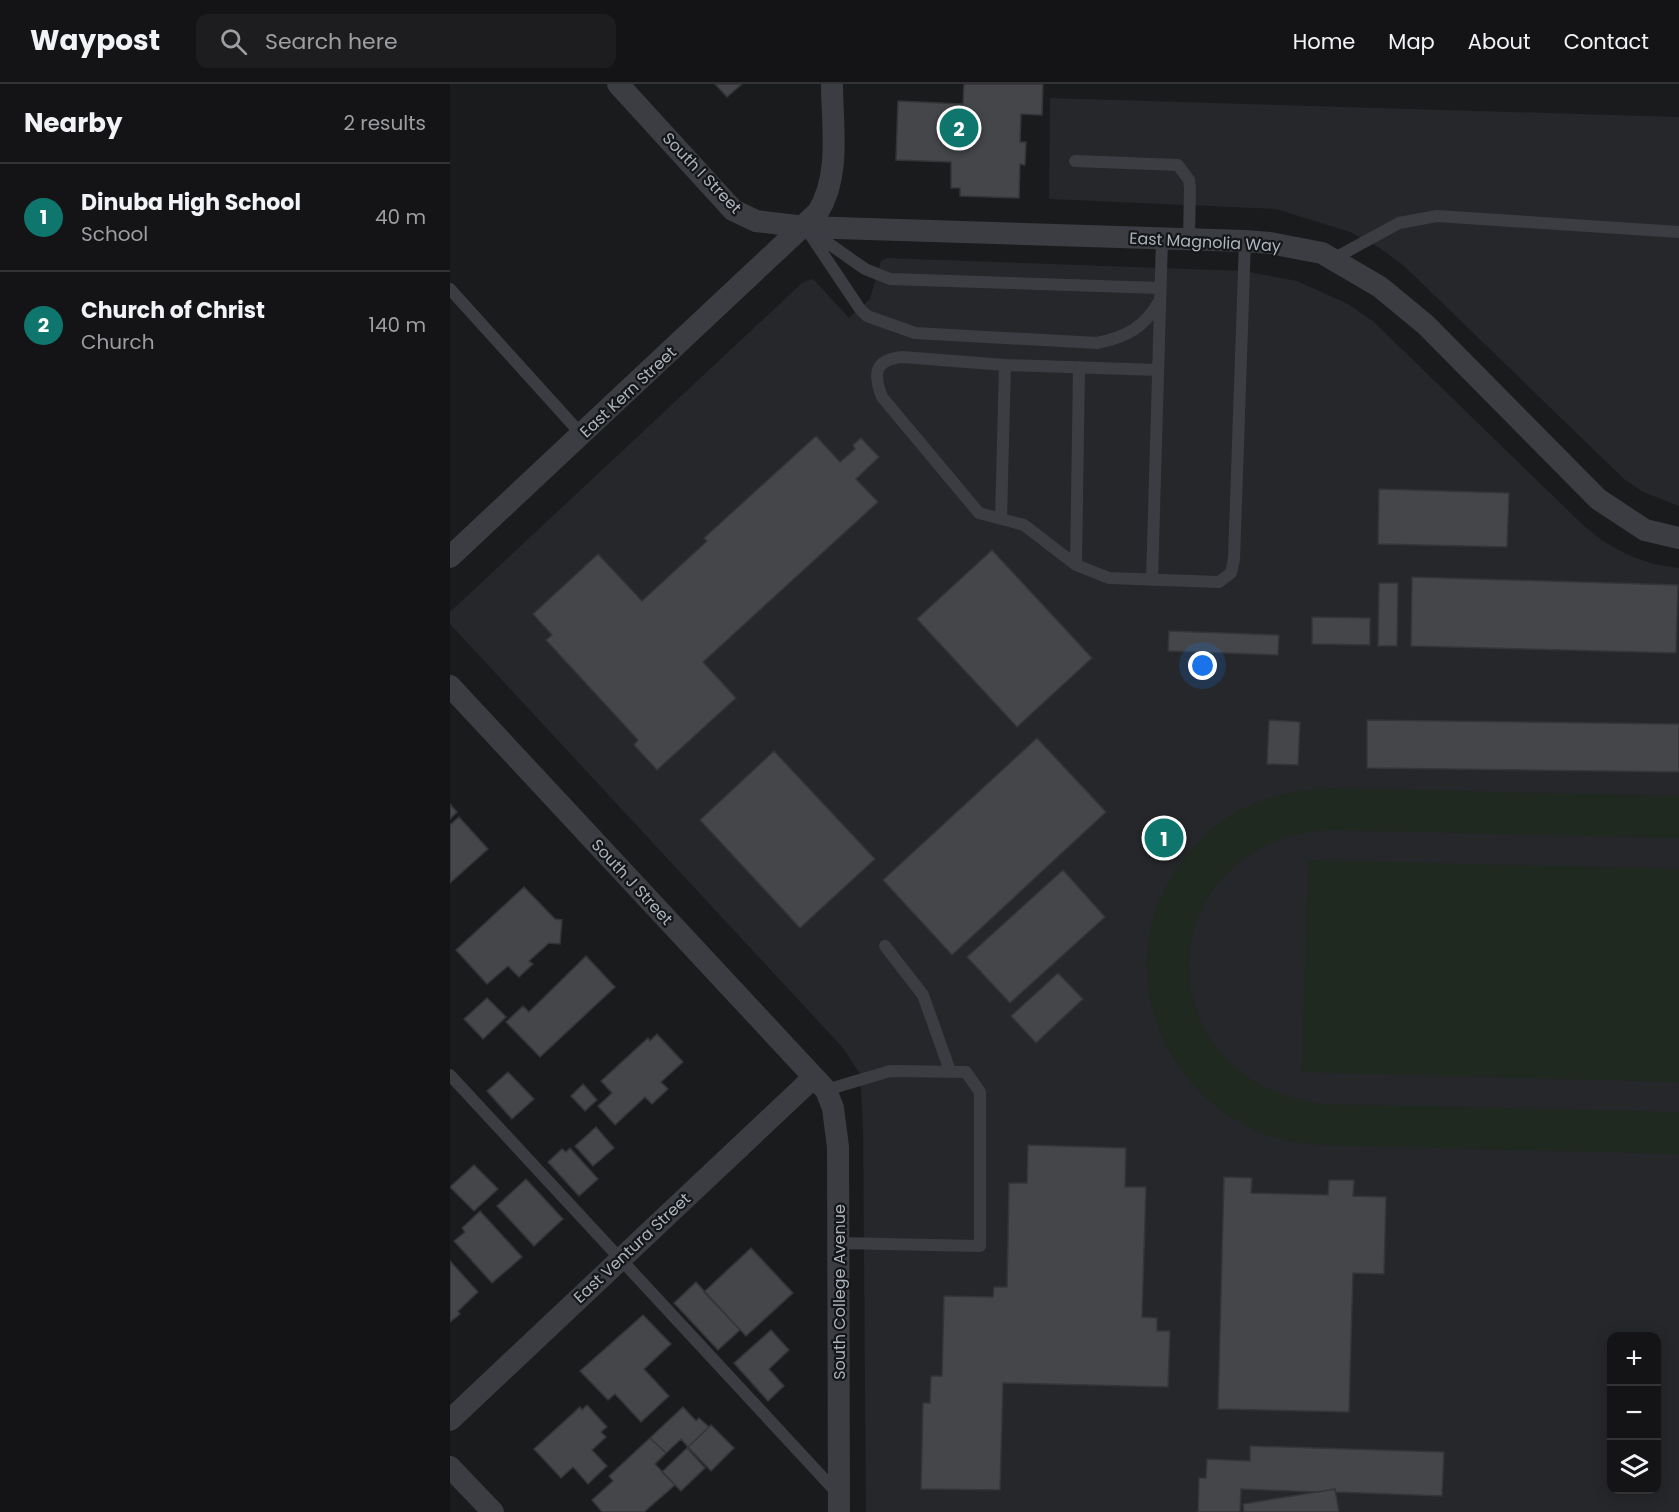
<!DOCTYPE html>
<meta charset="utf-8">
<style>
:root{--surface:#141416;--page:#1d1d1f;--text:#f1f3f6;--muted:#9d9ea1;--line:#333335;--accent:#0f766e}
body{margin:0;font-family:Poppins,sans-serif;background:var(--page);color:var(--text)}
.controls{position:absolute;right:18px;bottom:18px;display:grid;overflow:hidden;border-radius:12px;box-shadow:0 3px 15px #0003}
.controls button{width:54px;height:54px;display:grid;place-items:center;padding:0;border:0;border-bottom:2px solid var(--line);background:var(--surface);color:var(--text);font:30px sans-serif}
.you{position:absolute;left:753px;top:582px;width:21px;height:21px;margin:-15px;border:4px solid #fff;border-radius:50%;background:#1a73e8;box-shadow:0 0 0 9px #1a73e833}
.badge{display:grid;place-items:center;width:39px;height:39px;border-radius:50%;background:var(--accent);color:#fff;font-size:20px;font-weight:700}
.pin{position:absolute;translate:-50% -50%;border:3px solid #fff;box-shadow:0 2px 6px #0006}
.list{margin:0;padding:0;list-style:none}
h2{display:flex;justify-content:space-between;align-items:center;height:78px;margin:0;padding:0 24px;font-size:26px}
h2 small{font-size:20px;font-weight:400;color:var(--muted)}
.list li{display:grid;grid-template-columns:39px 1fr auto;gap:18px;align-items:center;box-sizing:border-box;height:108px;padding:0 24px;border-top:2px solid var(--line)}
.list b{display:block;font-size:22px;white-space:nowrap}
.list p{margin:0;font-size:20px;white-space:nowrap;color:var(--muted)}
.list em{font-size:20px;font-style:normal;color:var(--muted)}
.icon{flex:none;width:33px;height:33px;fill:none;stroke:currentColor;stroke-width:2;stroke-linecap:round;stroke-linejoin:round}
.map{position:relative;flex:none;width:1229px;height:1428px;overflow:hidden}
header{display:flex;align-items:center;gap:36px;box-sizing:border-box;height:84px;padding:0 30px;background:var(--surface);border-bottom:2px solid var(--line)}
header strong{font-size:28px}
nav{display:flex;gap:33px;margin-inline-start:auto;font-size:21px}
.search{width:420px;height:54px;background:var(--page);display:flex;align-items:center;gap:15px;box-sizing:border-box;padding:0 21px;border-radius:12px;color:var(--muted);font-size:22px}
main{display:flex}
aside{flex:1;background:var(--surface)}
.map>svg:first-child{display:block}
.built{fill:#26272a;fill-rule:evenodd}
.green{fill:#1f2920}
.building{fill:#44464a;stroke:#343539;stroke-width:1.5}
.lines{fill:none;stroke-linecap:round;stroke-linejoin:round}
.lane{stroke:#3b3d43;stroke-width:12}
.street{stroke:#3b3d43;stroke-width:22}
.labels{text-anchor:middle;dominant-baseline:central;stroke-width:4.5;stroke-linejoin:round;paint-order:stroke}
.street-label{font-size:16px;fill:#acb4be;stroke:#151618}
</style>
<header>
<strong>Waypost</strong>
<div class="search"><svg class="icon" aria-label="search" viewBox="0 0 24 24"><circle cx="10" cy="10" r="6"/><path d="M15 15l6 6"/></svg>Search here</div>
<nav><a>Home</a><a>Map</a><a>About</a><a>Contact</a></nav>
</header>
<main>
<aside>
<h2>Nearby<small>2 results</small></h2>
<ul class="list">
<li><span class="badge">1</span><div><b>Dinuba High School</b><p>School</p></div><em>40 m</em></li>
<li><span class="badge">2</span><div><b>Church of Christ</b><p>Church</p></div><em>140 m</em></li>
</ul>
</aside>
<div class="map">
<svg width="1229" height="1428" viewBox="0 0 1229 1428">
<rect width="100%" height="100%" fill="#1a1b1d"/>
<path class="built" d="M 600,14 L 1229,33 L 1229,422 L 1193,408 L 1174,395 L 953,181 L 928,163 L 900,148 L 826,125 L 599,115 Z
M 437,174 L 794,187 L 847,197 L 898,220 L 924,238 L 1133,441 L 1153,457 L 1176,470 L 1203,480 L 1229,484 L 1229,1428 L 416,1428 L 413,1043 L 410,990 L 393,964 L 0,540 L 0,528 L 352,199 L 361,195 L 365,197 L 399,234 L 420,215 L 431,177 ZM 1162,1252 L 1206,1252 L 1206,1406 L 1162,1406 Z"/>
<path class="green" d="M 880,704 L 1229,712 L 1229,754 L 879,746 C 697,757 690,998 873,1020 L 1229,1028 L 1229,1070 L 872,1061 C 851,1059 830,1057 810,1048 C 704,1004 661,872 731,779 C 747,757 768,737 792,725 C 821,711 849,706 880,704 Z
M 858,776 L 1229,785 L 1229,998 L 852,988 Z"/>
<path class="building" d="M 265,0 L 292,0 L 277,13 Z
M 514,0 L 593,0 L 592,31 L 571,30 L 570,58 L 576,58 L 575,81 L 570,80 L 569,114 L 510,112 L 510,104 L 501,104 L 501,78 L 446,76 L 448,17 L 513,20 Z
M 366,352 L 390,378 L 405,365 L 403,361 L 411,354 L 429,373 L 406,395 L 428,418 L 253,578 L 286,614 L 207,686 L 184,661 L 188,656 L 96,556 L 102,551 L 83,530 L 148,470 L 192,517 L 257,457 L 254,454 Z
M 929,405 L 1059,409 L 1057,463 L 928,460 Z
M 542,466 L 642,574 L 567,643 L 467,535 Z
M 962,493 L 1228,501 L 1226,569 L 961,562 Z
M 929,499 L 948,499 L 947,562 L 928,562 Z
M 862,533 L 920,534 L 920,561 L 862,560 Z
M 719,547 L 829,551 L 828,571 L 718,567 Z
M 819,636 L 850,638 L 848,681 L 817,680 Z
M 917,636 L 1229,640 L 1229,688 L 917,684 Z
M 587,654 L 656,728 L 502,871 L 433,796 Z
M 324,667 L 425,775 L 350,844 L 250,736 Z
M 0,720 L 7,728 L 0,735 Z
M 9,733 L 38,765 L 0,799 L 0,741 Z
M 613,786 L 655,833 L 560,919 L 517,873 Z
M 74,803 L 105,835 L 112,836 L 110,860 L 99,859 L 79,877 L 83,880 L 69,893 L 58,882 L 37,900 L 6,866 Z
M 136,872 L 165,903 L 90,973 L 56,938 L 73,922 L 79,928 Z
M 608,889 L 633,915 L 586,959 L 561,932 Z
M 37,914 L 56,933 L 33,955 L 14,935 Z
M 207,950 L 233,978 L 211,998 L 218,1005 L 202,1020 L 195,1013 L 165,1041 L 148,1022 L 162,1009 L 151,997 L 198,954 L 200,957 Z
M 58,988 L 84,1015 L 62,1035 L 37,1007 Z
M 133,1000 L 147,1016 L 135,1027 L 121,1012 Z
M 146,1043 L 164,1064 L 143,1082 L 125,1062 Z
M 578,1061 L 676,1064 L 675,1103 L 696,1103 L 692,1233 L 707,1234 L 707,1247 L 720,1247 L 718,1303 L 553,1299 L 550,1406 L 471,1405 L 473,1319 L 480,1319 L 481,1292 L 492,1292 L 494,1212 L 543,1213 L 544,1203 L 557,1203 L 559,1099 L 577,1099 Z
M 120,1064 L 148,1095 L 129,1112 L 98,1078 L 112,1065 L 116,1068 Z
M 24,1081 L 48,1105 L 24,1127 L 0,1103 Z
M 774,1093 L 802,1094 L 801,1109 L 878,1111 L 879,1096 L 904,1096 L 903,1112 L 936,1113 L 934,1190 L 903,1189 L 899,1328 L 768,1325 Z
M 76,1095 L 113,1135 L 84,1162 L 47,1122 Z
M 30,1127 L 72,1173 L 42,1199 L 4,1157 L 15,1148 L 12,1144 Z
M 301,1164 L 343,1209 L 296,1252 L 254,1208 Z
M 0,1177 L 28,1208 L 8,1227 L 10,1230 L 0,1238 Z
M 246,1198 L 290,1246 L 268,1266 L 224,1219 Z
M 193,1231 L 221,1260 L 194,1285 L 219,1312 L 191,1338 L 165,1310 L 158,1316 L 130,1287 Z
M 321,1246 L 339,1266 L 319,1285 L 334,1302 L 318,1317 L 284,1279 Z
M 137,1321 L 157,1343 L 151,1348 L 156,1353 L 142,1366 L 157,1382 L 138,1400 L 123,1383 L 111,1394 L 84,1365 L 130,1323 L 132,1326 Z
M 233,1323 L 246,1337 L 249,1334 L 259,1343 L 238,1363 L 231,1355 L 216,1369 L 200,1354 Z
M 261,1341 L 284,1364 L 261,1387 L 238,1363 Z
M 200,1354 L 216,1369 L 205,1380 L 225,1401 L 194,1428 L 152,1428 L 142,1416 L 163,1397 L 159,1392 Z
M 800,1362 L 994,1368 L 992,1412 L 885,1408 L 885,1405 L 868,1408 L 791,1405 L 790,1428 L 748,1428 L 749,1394 L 756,1394 L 757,1375 L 800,1377 Z
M 237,1364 L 255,1384 L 231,1407 L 212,1388 Z
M 885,1405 L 889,1428 L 794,1428 L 793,1420 Z"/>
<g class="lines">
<path class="lane" d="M 625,77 L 728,81 L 739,96 L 740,104 L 739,155
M 355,143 L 410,225 L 417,232 L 465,249 L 647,259 C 677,253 695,243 710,216
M 361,147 L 415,185 L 440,195 L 710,204
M 883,175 L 949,139 L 987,132 L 1229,148
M 0,205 L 132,351
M 707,286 L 555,281 L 452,273 C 424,276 423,290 432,313 L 529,429 L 574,441 L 626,481 L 659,494 L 769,498 L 781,489 L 784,475 L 795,157
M 551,435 L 555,281
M 626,481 L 629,283
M 702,496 L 712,155
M 435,862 L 473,911 L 500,987
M 0,991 L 389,1411
M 376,1006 L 440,987 L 516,988 L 530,1008 L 530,1162 L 389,1159"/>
<path class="street" d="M 168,0 L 283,126 L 306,137 L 355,143 L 795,157 L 820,159 L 872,169 L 930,203 L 976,241 L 1148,415 L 1195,446 L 1229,454
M 0,473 L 368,128 C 391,91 382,42 382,0
M 0,602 L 376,1006 L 383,1024 L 388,1063 L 389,1428
M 0,1336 L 364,993
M 0,1383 L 43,1428"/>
</g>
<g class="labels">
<g class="street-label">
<text transform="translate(252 89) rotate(46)">South I Street</text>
<text transform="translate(755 158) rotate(3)">East Magnolia Way</text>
<text transform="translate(178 308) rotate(-43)">East Kern Street</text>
<text transform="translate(182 798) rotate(47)">South J Street</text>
<text transform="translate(182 1164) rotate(-43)">East Ventura Street</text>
<text transform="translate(389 1208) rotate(-90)">South College Avenue</text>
</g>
</g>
</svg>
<div class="controls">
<button>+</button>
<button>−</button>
<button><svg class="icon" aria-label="layers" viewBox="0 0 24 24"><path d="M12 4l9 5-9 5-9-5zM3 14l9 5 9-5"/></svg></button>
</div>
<div class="you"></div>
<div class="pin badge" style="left:714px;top:754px">1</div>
<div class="pin badge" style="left:509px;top:44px">2</div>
</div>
</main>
